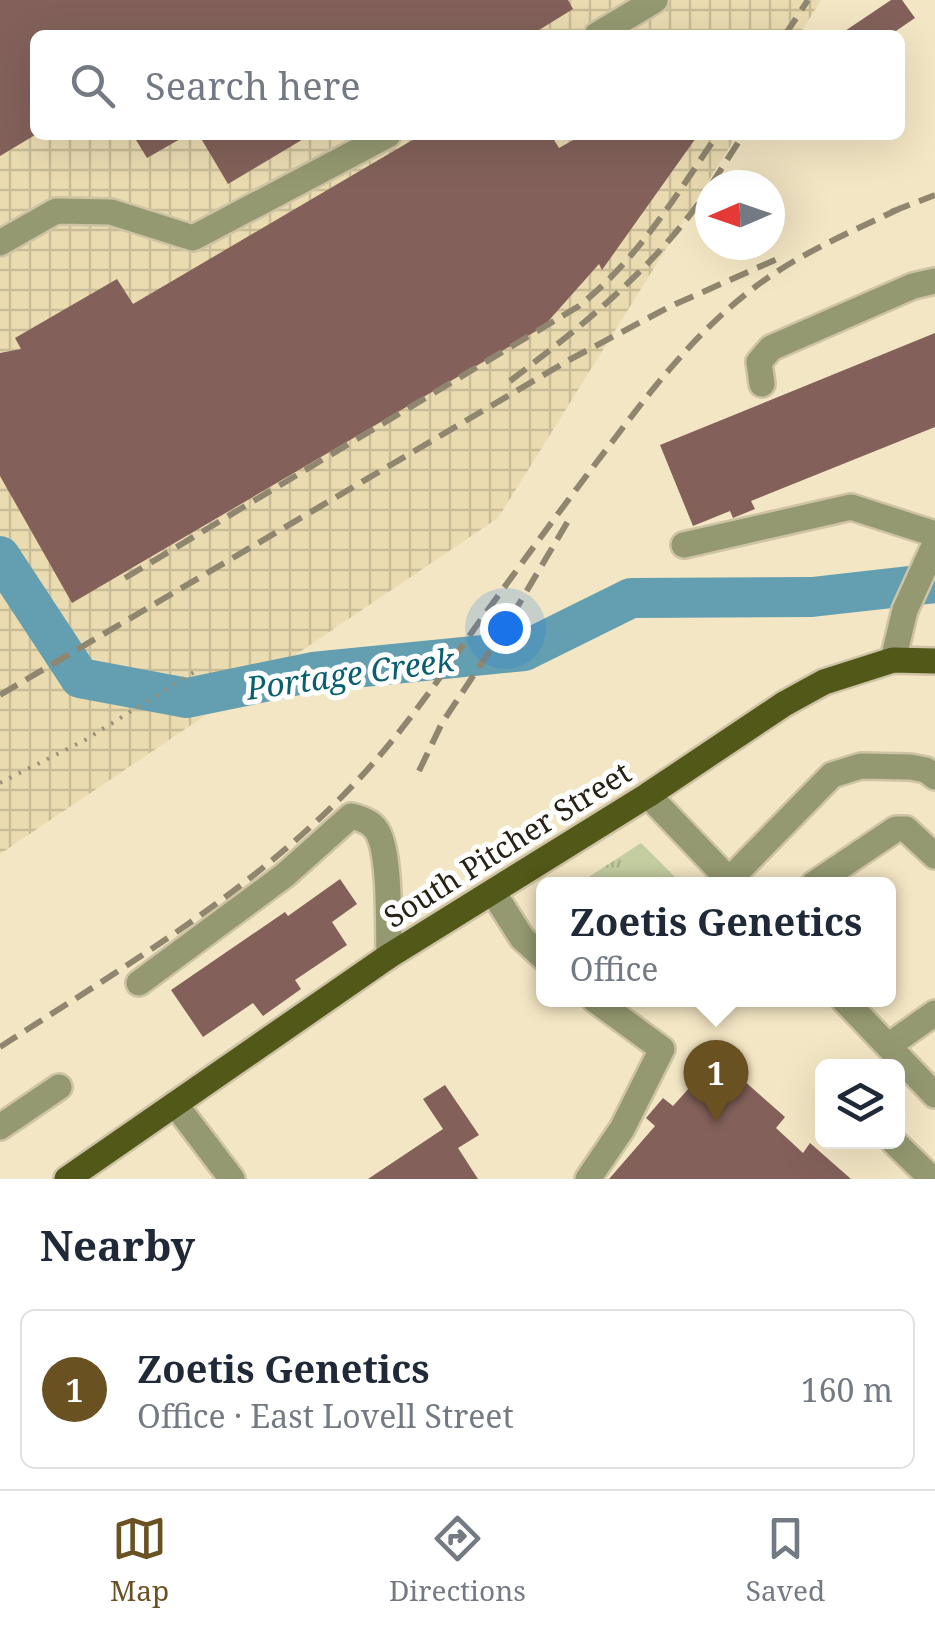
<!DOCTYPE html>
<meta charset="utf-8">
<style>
:root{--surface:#fff;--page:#f2f2f3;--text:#1f2937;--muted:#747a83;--line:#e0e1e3;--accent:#6a5122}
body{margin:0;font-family:"Noto Serif",serif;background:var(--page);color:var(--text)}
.controls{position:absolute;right:30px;bottom:30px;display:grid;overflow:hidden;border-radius:15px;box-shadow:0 10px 40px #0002}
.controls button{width:90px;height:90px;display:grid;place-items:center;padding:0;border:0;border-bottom:2px solid var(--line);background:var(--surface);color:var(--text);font:50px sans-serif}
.compass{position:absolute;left:695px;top:170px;width:90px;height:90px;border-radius:50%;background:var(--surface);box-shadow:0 10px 40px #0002;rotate:268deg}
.you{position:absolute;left:505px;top:628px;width:35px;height:35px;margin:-25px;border:8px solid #fff;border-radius:50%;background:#1a73e8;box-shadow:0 0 0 15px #1a73e833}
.badge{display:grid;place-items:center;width:65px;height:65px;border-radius:50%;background:var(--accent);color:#fff;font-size:32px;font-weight:700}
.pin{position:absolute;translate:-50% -82px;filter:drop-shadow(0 2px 5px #0008)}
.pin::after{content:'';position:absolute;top:52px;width:35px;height:30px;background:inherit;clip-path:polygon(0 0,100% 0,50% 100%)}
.popup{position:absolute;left:536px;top:877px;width:360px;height:130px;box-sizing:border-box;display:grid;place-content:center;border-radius:15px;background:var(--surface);filter:drop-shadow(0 2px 8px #0005);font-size:32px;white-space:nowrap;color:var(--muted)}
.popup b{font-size:38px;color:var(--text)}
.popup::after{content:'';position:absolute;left:50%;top:100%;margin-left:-20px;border:20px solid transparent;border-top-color:var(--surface)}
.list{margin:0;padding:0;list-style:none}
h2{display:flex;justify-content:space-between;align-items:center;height:130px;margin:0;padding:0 40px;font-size:42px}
h2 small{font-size:32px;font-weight:400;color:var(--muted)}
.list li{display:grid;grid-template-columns:65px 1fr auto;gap:30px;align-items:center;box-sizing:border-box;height:160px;margin:0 20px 20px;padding:0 20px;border:2px solid var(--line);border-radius:15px}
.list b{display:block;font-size:38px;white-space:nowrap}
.list p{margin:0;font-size:32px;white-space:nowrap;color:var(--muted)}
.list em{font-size:32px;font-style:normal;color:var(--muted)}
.icon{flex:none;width:55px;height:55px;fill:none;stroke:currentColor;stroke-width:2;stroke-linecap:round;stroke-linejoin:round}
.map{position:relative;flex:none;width:935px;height:1179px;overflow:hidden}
.search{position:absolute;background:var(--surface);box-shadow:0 10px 40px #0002;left:30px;right:30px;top:30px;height:110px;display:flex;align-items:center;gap:25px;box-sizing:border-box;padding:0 35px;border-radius:15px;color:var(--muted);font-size:38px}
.sheet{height:310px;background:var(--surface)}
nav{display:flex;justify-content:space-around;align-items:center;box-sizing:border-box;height:140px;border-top:2px solid var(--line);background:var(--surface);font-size:28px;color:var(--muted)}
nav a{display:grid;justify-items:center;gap:5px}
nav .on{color:var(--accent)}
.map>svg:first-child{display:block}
.industrial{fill:url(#industrial-grid)}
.grass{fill:url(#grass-tufts)}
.pier{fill:#f3e6c4}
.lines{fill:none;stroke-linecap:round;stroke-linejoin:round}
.river{stroke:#639fb0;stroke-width:40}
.building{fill:#83615a}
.minor-casing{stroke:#cec3a4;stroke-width:30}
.major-casing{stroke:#cec3a4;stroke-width:30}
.path{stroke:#9b9178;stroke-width:4;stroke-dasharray:2.5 8;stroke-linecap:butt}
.minor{stroke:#949971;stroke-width:25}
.major{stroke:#525817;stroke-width:25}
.rail{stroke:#90866f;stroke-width:6;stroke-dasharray:20 10;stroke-linecap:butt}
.labels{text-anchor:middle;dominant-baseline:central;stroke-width:10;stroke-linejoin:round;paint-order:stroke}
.street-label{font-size:30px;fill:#272215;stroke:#fff}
.water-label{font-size:32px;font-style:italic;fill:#095e70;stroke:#fff}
</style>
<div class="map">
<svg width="935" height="1179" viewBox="0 0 935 1179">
<defs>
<pattern id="industrial-grid" width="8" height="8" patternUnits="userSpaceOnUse" patternTransform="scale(2.5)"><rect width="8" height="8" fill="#eadbb1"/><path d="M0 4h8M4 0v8" fill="none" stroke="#c9bc97"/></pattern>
<pattern id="grass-tufts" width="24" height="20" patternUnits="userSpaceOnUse" patternTransform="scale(2.5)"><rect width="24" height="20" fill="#c3cd9f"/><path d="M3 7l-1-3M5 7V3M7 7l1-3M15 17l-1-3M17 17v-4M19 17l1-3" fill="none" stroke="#a8b088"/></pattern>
</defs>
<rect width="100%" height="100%" fill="#f3e6c4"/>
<path class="industrial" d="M 0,0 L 821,0 L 799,35 L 35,35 L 35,135 L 737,135 L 498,518 L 0,854 Z"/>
<path class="grass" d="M 641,843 L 682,884 L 578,884 Z"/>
<path class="pier" d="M 935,559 L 935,607 L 867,612 L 891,562 Z"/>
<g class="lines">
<path class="river" d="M 0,556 L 80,678 L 187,698 L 313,672 L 524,651 L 631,598 L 812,597 L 935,583"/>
</g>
<path class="building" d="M 0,0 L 568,0 L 573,9 L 531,35 L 35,35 L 35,135 L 0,156 Z
M 891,0 L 902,0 L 915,18 L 890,35 L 839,35 Z
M 133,135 L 187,135 L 147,158 Z
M 199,135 L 310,135 L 228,184 Z
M 421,135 L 551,135 L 559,148 L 582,135 L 698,135 L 602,270 L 599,264 L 543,327 L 72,603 L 0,476 L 0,353 L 21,349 L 15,338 L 117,279 L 133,304 Z
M 935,333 L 935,427 L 751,501 L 755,509 L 733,518 L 730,511 L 693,526 L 660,445 Z
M 340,879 L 357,904 L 332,922 L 347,945 L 295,980 L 301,989 L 263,1016 L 253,1003 L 203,1037 L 171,990 L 285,912 L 288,916 Z
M 717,1057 L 785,1117 L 776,1128 L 803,1153 L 810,1143 L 851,1179 L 609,1179 L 655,1126 L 646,1118 L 663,1098 L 673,1106 Z
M 445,1085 L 479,1135 L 458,1148 L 478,1179 L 368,1179 L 443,1129 L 423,1099 Z"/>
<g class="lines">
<g class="minor-casing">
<path id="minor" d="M 597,35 L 655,0
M 0,243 L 56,211 L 111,212 L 193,238 L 388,135
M 762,384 L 759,362 L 771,348 L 913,286 L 935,281
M 684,545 L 851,507 L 935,534
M 893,660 L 905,610 L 935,544
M 648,795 L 733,884
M 729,880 L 832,775 L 861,766 L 910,767 L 926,770 L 935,777
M 814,884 L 896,829 L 906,829 L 935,856
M 493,892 L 522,938 L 544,958
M 139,983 L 285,875 L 351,816 C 360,818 372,822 377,831 C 391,854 388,928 389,956
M 844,1000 L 935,1095
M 888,1046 L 935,1013
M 175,1104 L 232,1179
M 0,1127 L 59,1087
M 894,1142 L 932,1179
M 588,1179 L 622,1129 L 662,1049 L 595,1000"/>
</g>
<g class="major-casing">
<path id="major" d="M 67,1179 L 389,956 L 648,795 L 784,704 L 824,682 L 893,660 L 935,661"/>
</g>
<path class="path" d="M 0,783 L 85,740 L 199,669"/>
<use href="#minor" class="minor"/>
<use href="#major" class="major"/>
<path class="rail" d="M 785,35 L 808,0
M 711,185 L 743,135
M 891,212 L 935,195
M 510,381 C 585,324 657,266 710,187
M 125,578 L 579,306 C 637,260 676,196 717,135
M 0,695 L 569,360 L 669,307 L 784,256
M 419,771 L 442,723 L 503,631 L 571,516
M 0,1047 C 125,966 254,891 357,781 C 402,733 439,679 477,625 C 521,564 566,502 612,442 C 654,386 699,329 755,287 C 800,253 851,232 901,208"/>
</g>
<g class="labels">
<g class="street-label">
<text transform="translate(507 844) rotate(-32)">South Pitcher Street</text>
</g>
<g class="water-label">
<text transform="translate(350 673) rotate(-8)">Portage Creek</text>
</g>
</g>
</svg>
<div class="controls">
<button><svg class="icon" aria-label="layers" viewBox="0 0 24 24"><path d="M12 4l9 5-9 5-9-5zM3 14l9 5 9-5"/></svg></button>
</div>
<svg class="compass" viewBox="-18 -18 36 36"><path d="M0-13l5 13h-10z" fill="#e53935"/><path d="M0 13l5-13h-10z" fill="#747a83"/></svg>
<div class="you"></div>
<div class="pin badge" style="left:716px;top:1122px">1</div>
<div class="popup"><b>Zoetis Genetics</b>Office</div>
<div class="search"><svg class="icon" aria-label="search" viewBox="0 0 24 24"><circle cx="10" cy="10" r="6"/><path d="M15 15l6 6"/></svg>Search here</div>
</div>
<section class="sheet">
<h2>Nearby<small></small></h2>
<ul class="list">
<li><span class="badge">1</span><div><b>Zoetis Genetics</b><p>Office · East Lovell Street</p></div><em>160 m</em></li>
</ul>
</section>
<nav>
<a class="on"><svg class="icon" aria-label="map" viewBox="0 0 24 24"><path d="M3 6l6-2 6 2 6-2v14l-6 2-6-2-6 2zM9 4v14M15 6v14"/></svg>Map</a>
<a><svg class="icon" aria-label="directions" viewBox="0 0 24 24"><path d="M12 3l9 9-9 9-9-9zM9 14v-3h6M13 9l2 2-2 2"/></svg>Directions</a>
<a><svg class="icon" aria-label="saved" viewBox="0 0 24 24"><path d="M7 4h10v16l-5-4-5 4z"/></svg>Saved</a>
</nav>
